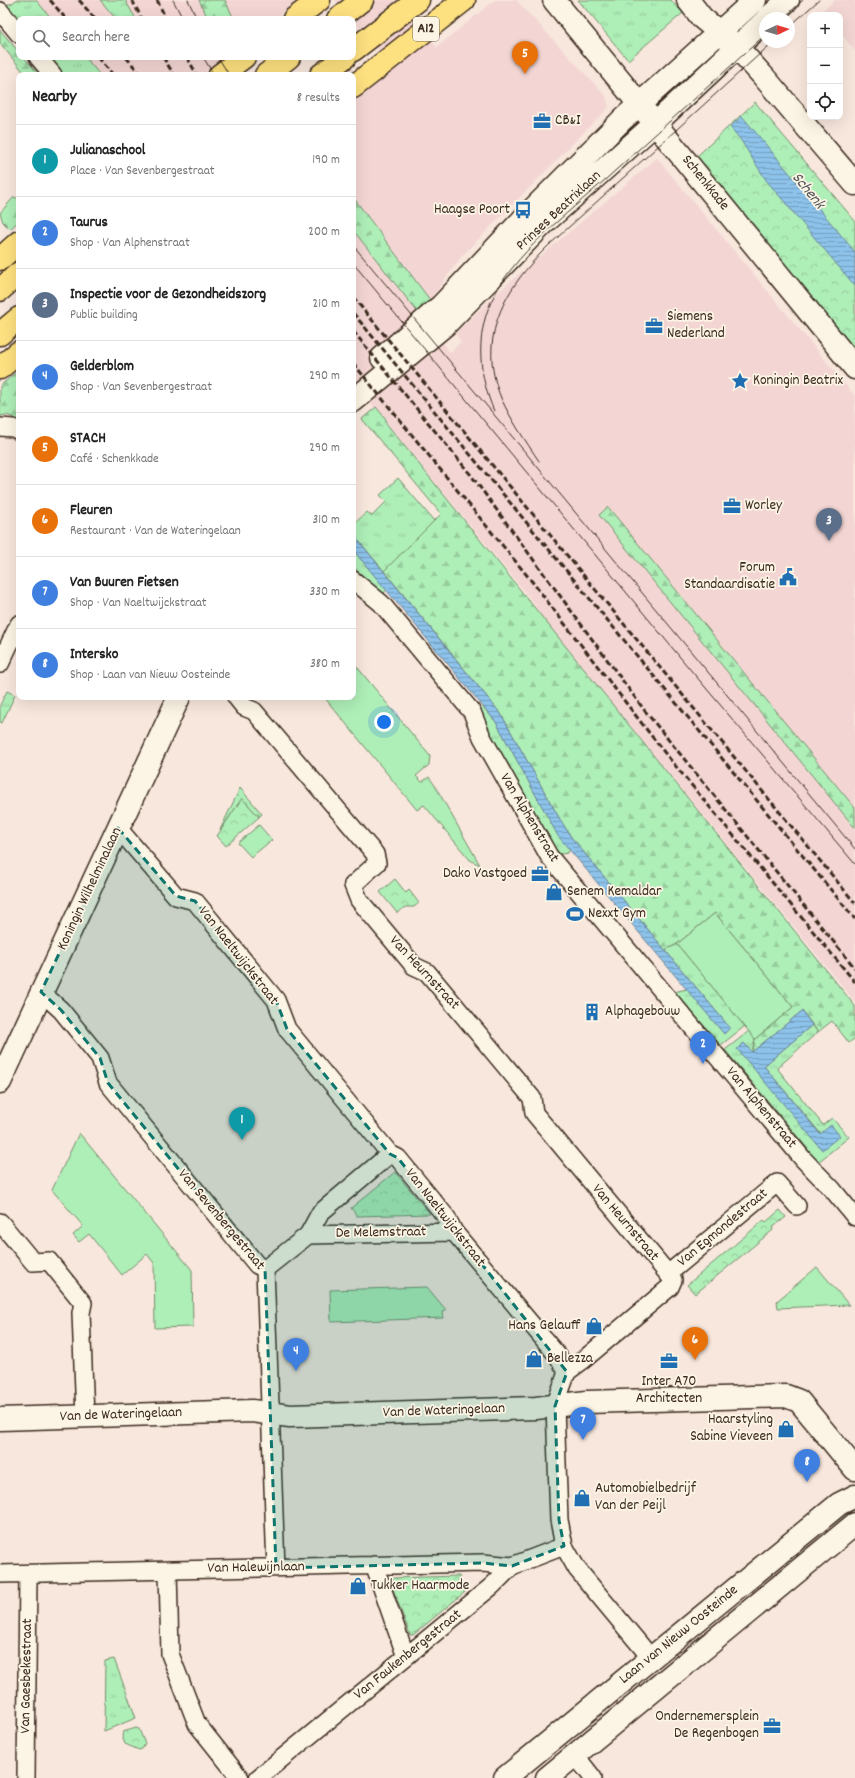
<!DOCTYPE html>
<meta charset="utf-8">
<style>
:root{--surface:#fff;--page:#f6f6f6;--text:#222;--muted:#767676;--line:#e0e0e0;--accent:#2563eb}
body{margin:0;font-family:Dekko,sans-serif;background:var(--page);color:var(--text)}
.controls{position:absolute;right:12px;top:12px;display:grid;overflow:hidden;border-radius:8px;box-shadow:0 4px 16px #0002}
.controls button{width:36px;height:36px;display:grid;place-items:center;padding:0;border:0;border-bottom:1px solid var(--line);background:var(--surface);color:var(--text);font:20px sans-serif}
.compass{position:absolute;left:759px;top:12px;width:36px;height:36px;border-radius:50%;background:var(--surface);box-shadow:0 4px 16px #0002;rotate:86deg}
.you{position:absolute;left:384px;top:722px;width:14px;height:14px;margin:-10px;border:3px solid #fff;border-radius:50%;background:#1a73e8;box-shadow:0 0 0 6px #1a73e833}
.badge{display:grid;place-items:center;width:26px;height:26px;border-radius:50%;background:var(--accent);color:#fff;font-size:13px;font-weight:700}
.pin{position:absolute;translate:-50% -33px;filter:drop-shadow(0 1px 2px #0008)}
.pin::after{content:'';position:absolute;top:21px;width:14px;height:12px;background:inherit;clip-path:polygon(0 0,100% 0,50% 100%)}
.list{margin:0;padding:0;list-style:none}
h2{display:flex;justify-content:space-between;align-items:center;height:52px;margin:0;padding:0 16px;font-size:17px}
h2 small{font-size:13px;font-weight:400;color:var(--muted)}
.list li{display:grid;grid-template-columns:26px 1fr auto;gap:12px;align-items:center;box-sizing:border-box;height:72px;padding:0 16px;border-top:1px solid var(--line)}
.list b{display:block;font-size:15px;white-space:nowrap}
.list p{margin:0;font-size:13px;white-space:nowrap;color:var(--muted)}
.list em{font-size:13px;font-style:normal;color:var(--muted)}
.icon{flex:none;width:22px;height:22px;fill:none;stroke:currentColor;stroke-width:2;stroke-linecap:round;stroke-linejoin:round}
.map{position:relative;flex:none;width:855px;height:1778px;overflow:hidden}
.search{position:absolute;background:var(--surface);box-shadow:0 4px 16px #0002;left:16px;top:16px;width:340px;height:44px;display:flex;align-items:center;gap:10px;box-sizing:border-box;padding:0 14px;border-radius:8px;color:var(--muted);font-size:15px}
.panel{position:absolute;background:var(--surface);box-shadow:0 4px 16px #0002;left:16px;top:72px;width:340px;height:628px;border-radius:8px}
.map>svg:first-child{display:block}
.built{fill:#f3d6d4}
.grass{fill:url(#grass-tufts);stroke:#748c6a}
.forest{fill:url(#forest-firs);stroke:#748c6a}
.park{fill:url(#park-crowns);stroke:#748c6a}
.garden{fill:#aeeeb7;stroke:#748c6a}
.water{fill:url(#water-rules);stroke:#6c8699}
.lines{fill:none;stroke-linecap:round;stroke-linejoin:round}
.street-casing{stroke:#3b2a1e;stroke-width:20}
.secondary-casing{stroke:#3b2a1e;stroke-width:25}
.primary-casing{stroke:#3b2a1e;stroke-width:25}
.highway-casing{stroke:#3b2a1e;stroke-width:25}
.street{stroke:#fcf5e5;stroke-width:17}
.secondary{stroke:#fcf5e5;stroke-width:22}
.primary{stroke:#fde080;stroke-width:22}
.highway{stroke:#fde080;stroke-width:22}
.tram{stroke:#3b2a1e;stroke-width:1}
.rail{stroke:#3b2a1e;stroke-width:3;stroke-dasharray:6 3;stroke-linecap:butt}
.marked{fill:#0f766e;fill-opacity:0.2;stroke:#0f766e;stroke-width:3;stroke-dasharray:8 5;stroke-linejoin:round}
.labels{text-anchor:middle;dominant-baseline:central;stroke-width:3.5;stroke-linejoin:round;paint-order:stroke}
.shield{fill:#fcf5e5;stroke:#75675a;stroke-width:1}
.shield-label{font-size:14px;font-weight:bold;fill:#3b2a1e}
.poi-label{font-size:15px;fill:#3b2a1e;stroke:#fcf5e5;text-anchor:start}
.street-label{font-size:15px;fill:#3b2a1e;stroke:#fcf5e5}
.water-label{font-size:16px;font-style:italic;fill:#54585c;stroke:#fcf5e5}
</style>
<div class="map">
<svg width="855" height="1778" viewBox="0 0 855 1778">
<defs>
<pattern id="grass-tufts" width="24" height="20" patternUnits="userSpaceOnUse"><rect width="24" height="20" fill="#aeeeb7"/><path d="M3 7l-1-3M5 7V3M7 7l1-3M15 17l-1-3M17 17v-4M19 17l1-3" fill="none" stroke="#97cc9d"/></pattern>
<pattern id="forest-firs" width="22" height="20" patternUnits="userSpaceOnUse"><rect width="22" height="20" fill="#aeeeb7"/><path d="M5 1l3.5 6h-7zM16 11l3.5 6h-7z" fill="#97cc9d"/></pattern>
<pattern id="park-crowns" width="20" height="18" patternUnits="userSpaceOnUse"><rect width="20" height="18" fill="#aeeeb7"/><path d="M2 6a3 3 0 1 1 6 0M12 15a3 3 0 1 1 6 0" fill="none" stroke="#97cc9d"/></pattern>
<pattern id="water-rules" width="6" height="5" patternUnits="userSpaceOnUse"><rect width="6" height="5" fill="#8dc3eb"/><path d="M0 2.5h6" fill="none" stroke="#749fbe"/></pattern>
</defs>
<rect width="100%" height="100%" fill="#f8e7dd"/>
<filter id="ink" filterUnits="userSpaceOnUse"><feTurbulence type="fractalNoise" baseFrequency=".025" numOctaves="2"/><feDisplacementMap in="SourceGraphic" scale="8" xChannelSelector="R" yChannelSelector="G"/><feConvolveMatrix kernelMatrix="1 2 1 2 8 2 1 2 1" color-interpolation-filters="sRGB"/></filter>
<g filter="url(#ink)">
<path class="built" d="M 36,0 L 299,0 L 274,19 L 52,19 Z
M 335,0 L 396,0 L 437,47 L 495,0 L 516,0 L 606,96 L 609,107 L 462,256 L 430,300 L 353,197 L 353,88 L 388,61 Z
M 835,0 L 855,0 L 855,51 L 840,32 L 840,15 L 825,15 L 822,11 Z
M 85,57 L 228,57 L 239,75 L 100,75 Z
M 657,158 L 855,396 L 855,808 L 608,507 L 599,515 L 855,828 L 855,1002 L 534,608 L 536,606 L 353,382 L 353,230 L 450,352 L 461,342 L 455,333 L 505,286 Z"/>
<path class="grass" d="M 16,0 L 36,0 L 52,19 L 19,20 L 4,4 L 11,4 Z
M 100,0 L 125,0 L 136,19 L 116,19 Z
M 578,0 L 671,0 L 683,13 L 628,60 Z
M 49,57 L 85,57 L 100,75 L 64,75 Z
M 398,478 L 434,521 L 384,571 L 353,534 L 353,522 L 355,523 L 367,512 L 372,516 L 386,502 L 380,495 Z
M 353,550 L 387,590 L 381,596 L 353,566 Z
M 7,691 L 15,695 L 2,723 L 0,722 L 0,705 Z
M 483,707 L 496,722 L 558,835 L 570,849 L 568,853 L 554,855 L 477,712 Z
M 677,944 L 745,1026 L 721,1045 L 718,1043 L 683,1001 L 679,1004 L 669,993 L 687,989 L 724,1033 L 730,1028 L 665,950 Z
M 812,1025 L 818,1032 L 777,1068 L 823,1125 L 832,1118 L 849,1137 L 817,1163 L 807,1151 L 808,1149 L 725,1050 L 749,1031 L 755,1039 L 752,1052 L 744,1043 L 737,1049 L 821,1134 L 764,1066 Z
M 114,1659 L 136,1718 L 104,1731 L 105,1661 Z"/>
<path class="forest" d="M 199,0 L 225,0 L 234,19 L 208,19 Z
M 0,30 L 19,52 L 19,57 L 24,57 L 39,75 L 26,75 L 0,43 Z
M 14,197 L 19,199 L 19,221 L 10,229 L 3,222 L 0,213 Z
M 353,197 L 430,300 L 419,314 L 353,230 Z
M 19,370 L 19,420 L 7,415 L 0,416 L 0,386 Z
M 376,407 L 386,419 L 386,423 L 855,1006 L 855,1038 L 849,1043 L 832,1021 L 818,1032 L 802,1011 L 752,1052 L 755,1039 L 793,1007 L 715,913 L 677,944 L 665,950 L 571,837 L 558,816 L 501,714 L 384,571 L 441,514 L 362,419 Z
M 608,507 L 855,808 L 855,828 L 599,515 Z
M 240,788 L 262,814 L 259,817 L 242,799 L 220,830 Z"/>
<path class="park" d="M 755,102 L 855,221 L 855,357 L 813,306 L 793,274 L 696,157 Z
M 242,798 L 259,817 L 226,846 L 217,836 Z
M 395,879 L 406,893 L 409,890 L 419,903 L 414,907 L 405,907 L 397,913 L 380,892 Z
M 395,1172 L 430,1214 L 357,1216 L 351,1208 Z
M 780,1210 L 786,1217 L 772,1228 L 773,1230 L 695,1294 L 687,1285 L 764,1220 L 766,1222 Z
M 459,1576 L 465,1592 L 413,1635 L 410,1635 L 389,1578 Z
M 136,1728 L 139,1729 L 145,1744 L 142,1749 L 139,1750 L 125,1744 L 122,1736 L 123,1732 Z"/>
<path class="garden" d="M 353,662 L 430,756 L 429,765 L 416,776 L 422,782 L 429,777 L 434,784 L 480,865 L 470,860 L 424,805 L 417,810 L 324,697 L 353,697 Z
M 259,825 L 272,840 L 251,857 L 238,843 Z
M 715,913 L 793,1007 L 755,1039 L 677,944 Z
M 79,1133 L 192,1270 L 193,1327 L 155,1328 L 154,1263 L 147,1254 L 122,1275 L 89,1234 L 79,1242 L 73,1235 L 83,1226 L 52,1190 Z
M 817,1267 L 849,1305 L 778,1308 L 777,1301 Z
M 427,1287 L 446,1310 L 442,1312 L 443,1318 L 331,1322 L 330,1290 Z"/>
<path class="water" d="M 742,116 L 855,252 L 855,286 L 766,180 L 740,139 L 730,127 Z
M 353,534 L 501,714 L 558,816 L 571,837 L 730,1028 L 724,1034 L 558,836 L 496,722 L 353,550 Z
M 802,1011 L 812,1025 L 764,1066 L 820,1134 L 831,1125 L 840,1136 L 822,1150 L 737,1049 L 744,1043 L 752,1052 Z"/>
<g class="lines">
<g class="street-casing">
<path id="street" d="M 0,11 L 19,34
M 38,57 L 53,75
M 0,427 L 13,428 L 19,431
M 353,580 L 381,603 L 472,712 L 482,737 L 549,856 L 803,1159 L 833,1190 L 855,1217
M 0,664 L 19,624
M 236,697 L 244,707 L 254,711 L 375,854 L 377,863 L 353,885 L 359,900 L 414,966 L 427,972 L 532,1098 L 534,1113 L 668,1274
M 118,828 L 176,896 L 195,901 L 276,1000 L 287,1029 L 390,1154 L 398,1158 L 447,1218 L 454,1232 L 558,1356 L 567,1372
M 41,992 L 61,1010 L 100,1058 L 108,1083 L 257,1265 L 265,1269 L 276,1568
M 0,1222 L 33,1262 L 49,1261 L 83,1303 L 81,1313 L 85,1417
M 308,1235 L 454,1232
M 265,1269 L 308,1235 L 320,1213 L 390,1154
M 567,1372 L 582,1361 L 670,1287 L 673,1280 L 668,1274 L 777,1183 L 797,1206
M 567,1372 L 555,1406 L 559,1520 L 564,1546 L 577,1569 L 651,1658
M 374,1565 L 406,1657
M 168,1570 L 170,1654 L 197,1724 L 240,1778
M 0,1574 L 483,1563 L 512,1566
M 575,1755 L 593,1778
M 26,1778 L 28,1574
M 258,1778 L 492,1586 L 512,1566 L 564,1546"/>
</g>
<g class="secondary-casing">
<path id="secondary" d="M 554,0 L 855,368
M 688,0 L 702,18 L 736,46 L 763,76 L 855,184
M 768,18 L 788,0
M 382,358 L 441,306 L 527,215 L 623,119 L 755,0
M 353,401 L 445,325 L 543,224 L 656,123 L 765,21
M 0,1082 L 179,697
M 0,1419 L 252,1411 L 290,1416 L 536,1408 L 587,1402 L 786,1396 L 799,1401 L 855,1469
M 505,1778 L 839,1504 L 855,1496
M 547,1778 L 855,1524"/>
</g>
<g class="primary-casing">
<path id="primary" d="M 338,19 L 362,0
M 353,50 L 418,0
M 266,75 L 289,57
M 321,75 L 345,57"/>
</g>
<g class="highway-casing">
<path id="highway" d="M 294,19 L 319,0
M 220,75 L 244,57
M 353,87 L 464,0
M 0,259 L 19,242
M 0,290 L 19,273
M 0,334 L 19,318
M 0,368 L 19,352"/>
</g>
<use href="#street" class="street"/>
<use href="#secondary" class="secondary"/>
<use href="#primary" class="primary"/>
<use href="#highway" class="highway"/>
<path class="tram" d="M 173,0 L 183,19
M 188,0 L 197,19
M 784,18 L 803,0
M 789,27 L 819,0
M 203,57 L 214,75
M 218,57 L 229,75
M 353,245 L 855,849
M 353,263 L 689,668 L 855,864
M 494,411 C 479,376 475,338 491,302 C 512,255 567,214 606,179 C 659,131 712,83 765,35
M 539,461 C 525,440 511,420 501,398 C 476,337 505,288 548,246 L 773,42"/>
<path class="rail" d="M 50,0 L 66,19
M 79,0 L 95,19
M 132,0 L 142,19
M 157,0 L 166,19
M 98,57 L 113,75
M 126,57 L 141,75
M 163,57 L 174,75
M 187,57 L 197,75
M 353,297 L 855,903
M 353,313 L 855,919
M 353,331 L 471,475 L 645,711 L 855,968
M 353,363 L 530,579 L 664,752 L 855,982"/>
</g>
</g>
<path class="marked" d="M 118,828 L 176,896 L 195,901 L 276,1000 L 287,1029 L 390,1154 L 398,1158 L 567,1372 L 555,1406 L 559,1520 L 564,1546 L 512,1566 L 483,1563 L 276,1568 L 265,1269 L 257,1265 L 108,1083 L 100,1058 L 61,1010 L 41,992 Z"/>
<defs>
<g id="office-bare" transform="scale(1.38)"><path d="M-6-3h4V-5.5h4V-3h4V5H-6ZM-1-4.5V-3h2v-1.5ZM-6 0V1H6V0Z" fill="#1f6fb2" stroke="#fcf5e5" stroke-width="2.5" paint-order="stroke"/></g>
<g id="bus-bare" transform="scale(1.38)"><path d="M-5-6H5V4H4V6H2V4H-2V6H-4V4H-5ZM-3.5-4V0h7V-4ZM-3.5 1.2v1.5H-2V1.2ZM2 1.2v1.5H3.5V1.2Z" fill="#1f6fb2" stroke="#fcf5e5" stroke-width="2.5" paint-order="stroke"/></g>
<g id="sight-bare" transform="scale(1.38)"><path d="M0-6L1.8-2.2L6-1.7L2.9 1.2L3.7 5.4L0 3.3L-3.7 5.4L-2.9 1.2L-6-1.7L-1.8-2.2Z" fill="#1f6fb2" stroke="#fcf5e5" stroke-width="2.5" paint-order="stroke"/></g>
<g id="civic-bare" transform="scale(1.38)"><path d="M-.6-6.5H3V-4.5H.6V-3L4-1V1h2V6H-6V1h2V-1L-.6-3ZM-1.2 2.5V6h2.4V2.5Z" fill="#1f6fb2" stroke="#fcf5e5" stroke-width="2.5" paint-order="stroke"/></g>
<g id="shop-bare" transform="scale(1.38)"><path d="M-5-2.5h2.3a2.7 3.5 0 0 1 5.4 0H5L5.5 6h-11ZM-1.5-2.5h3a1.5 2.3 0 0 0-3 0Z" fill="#1f6fb2" stroke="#fcf5e5" stroke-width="2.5" paint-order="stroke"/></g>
<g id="stadium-bare" transform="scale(1.38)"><path d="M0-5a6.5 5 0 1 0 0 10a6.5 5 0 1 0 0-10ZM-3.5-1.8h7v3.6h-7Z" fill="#1f6fb2" stroke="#fcf5e5" stroke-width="2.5" paint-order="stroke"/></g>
<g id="building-bare" transform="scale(1.38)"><path d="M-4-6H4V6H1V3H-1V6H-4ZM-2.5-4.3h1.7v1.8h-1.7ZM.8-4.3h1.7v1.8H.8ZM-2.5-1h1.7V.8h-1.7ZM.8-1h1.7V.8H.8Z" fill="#1f6fb2" stroke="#fcf5e5" stroke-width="2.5" paint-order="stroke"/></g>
</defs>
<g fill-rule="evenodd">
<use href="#office-bare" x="542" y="121"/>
<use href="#bus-bare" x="523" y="210"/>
<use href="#office-bare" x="654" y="326"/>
<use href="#sight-bare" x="740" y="381"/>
<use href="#office-bare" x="732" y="506"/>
<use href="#civic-bare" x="788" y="577"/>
<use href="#office-bare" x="540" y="874"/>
<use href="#shop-bare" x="554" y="892"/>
<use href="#stadium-bare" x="575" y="914"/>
<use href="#building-bare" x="592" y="1012"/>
<use href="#shop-bare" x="594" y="1326"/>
<use href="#shop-bare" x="534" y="1359"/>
<use href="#office-bare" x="669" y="1361"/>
<use href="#shop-bare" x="786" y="1429"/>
<use href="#shop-bare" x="582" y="1498"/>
<use href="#shop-bare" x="358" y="1586"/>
<use href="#office-bare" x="772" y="1726"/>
</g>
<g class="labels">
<rect class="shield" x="413" y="17" width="26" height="24" rx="3"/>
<g class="shield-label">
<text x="426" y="29">A12</text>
</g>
<g class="poi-label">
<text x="555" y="121">CB&amp;I</text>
<text x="510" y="210" text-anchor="end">Haagse Poort</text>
<text x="667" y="317">Siemens<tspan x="667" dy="17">Nederland</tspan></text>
<text x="753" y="381">Koningin Beatrix</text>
<text x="745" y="506">Worley</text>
<text x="775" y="568" text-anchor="end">Forum<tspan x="775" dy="17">Standaardisatie</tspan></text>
<text x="527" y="874" text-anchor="end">Dako Vastgoed</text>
<text x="567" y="892">Senem Kemaldar</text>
<text x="588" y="914">Nexxt Gym</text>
<text x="605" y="1012">Alphagebouw</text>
<text x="581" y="1326" text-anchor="end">Hans Gelauff</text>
<text x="547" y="1359">Bellezza</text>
<text x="669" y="1382" text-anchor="middle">Inter A70<tspan x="669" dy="17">Architecten</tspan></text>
<text x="773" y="1420" text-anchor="end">Haarstyling<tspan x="773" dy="17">Sabine Vieveen</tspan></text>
<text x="595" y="1489">Automobielbedrijf<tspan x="595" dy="17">Van der Peijl</tspan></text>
<text x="371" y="1586">Tukker Haarmode</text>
<text x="759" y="1717" text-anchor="end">Ondernemersplein<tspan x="759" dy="17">De Regenbogen</tspan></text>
</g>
<g class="street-label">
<text transform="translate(705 183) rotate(51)">Schenkkade</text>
<text transform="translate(559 211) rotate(-43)">Prinses Beatrixlaan</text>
<text transform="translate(529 818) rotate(59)">Van Alphenstraat</text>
<text transform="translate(90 889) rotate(-65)">Koningin Wilhelminalaan</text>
<text transform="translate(238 956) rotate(52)">Van Naeltwijckstraat</text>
<text transform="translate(424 973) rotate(47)">Van Heurnstraat</text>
<text transform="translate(761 1108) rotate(50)">Van Alphenstraat</text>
<text transform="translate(445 1218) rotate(52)">Van Naeltwijckstraat</text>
<text transform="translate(221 1220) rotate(50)">Van Sevenbergestraat</text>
<text transform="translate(625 1223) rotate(50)">Van Heurnstraat</text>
<text transform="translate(723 1228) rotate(-40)">Van Egmondestraat</text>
<text transform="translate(381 1233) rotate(-1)">De Melemstraat</text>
<text transform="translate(444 1411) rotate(-2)">Van de Wateringelaan</text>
<text transform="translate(121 1415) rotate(-2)">Van de Wateringelaan</text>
<text transform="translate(256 1568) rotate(-1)">Van Halewijnlaan</text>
<text transform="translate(679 1635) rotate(-39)">Laan van Nieuw Oosteinde</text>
<text transform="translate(408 1655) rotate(-39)">Van Faukenbergestraat</text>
<text transform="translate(27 1676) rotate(-89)">Van Gaesbekestraat</text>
</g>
<g class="water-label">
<text transform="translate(808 191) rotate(51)">Schenk</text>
</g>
</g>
</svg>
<div class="controls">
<button>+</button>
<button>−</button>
<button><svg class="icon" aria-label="locate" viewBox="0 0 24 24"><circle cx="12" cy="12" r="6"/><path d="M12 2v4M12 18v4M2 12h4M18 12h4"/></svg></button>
</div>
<svg class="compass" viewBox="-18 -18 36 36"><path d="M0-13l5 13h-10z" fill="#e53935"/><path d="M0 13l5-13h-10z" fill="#767676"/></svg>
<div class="you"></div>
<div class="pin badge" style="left:242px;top:1140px;background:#0f9aa8">1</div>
<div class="pin badge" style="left:703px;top:1064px;background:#3f7fe0">2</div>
<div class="pin badge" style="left:829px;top:541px;background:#5c6f8a">3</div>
<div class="pin badge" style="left:296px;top:1371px;background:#3f7fe0">4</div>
<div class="pin badge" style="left:525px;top:74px;background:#e8710a">5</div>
<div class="pin badge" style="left:695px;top:1360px;background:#e8710a">6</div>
<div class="pin badge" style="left:583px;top:1440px;background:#3f7fe0">7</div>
<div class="pin badge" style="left:807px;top:1482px;background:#3f7fe0">8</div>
<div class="search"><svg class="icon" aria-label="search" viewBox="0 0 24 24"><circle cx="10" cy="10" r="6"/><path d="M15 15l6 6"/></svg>Search here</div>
<section class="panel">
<h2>Nearby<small>8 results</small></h2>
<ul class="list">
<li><span class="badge" style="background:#0f9aa8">1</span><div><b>Julianaschool</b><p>Place · Van Sevenbergestraat</p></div><em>190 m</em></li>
<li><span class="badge" style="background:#3f7fe0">2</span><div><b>Taurus</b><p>Shop · Van Alphenstraat</p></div><em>200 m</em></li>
<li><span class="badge" style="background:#5c6f8a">3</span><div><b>Inspectie voor de Gezondheidszorg</b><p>Public building</p></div><em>210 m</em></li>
<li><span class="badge" style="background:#3f7fe0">4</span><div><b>Gelderblom</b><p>Shop · Van Sevenbergestraat</p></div><em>290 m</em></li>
<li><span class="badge" style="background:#e8710a">5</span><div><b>STACH</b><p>Café · Schenkkade</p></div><em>290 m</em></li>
<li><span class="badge" style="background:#e8710a">6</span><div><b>Fleuren</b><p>Restaurant · Van de Wateringelaan</p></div><em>310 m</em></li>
<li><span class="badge" style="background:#3f7fe0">7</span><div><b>Van Buuren Fietsen</b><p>Shop · Van Naeltwijckstraat</p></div><em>330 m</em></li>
<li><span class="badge" style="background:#3f7fe0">8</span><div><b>Intersko</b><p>Shop · Laan van Nieuw Oosteinde</p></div><em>380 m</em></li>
</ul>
</section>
</div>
